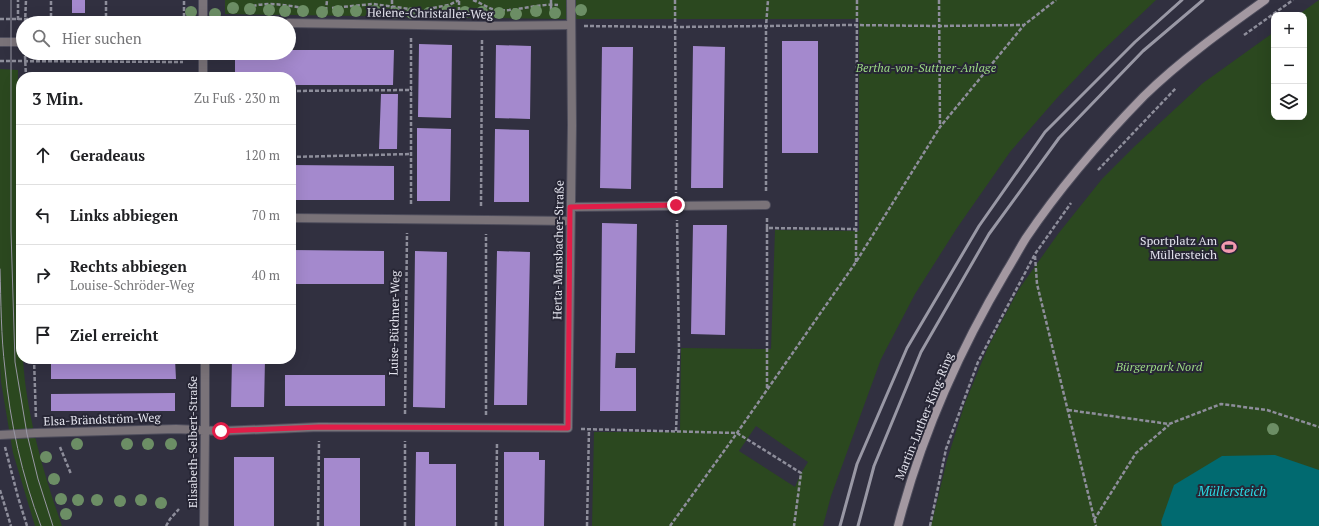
<!DOCTYPE html>
<html lang="de">
<meta charset="utf-8">
<style>
:root{--surface:#fff;--page:#f6f6f6;--text:#202124;--muted:#757577;--line:#e0e0e0}
body{margin:0;font-family:"PT Serif",serif;background:var(--page);color:var(--text)}
.controls{position:absolute;right:12px;top:12px;display:grid;overflow:hidden;border-radius:8px;box-shadow:0 4px 16px #0002}
.controls button{width:36px;height:36px;display:grid;place-items:center;padding:0;border:0;border-bottom:1px solid var(--line);background:var(--surface);color:var(--text);font:20px sans-serif}
.stop{position:absolute;width:12px;height:12px;margin:-9px;border:3px solid #e11d48;border-radius:50%;background:#fff}
.stop.end{background:#e11d48;border-color:#fff;box-shadow:0 1px 4px #0008}
.list{margin:0;padding:0;list-style:none}
h2{display:flex;justify-content:space-between;align-items:center;height:52px;margin:0;padding:0 16px;font-size:17px}
h2 small{font-size:13px;font-weight:400;color:var(--muted)}
.list li{display:grid;grid-template-columns:26px 1fr auto;gap:12px;align-items:center;box-sizing:border-box;height:60px;padding:0 16px;border-top:1px solid var(--line)}
.list b{display:block;font-size:15px;white-space:nowrap}
.list p{margin:0;font-size:13px;white-space:nowrap;color:var(--muted)}
.list em{font-size:13px;font-style:normal;color:var(--muted)}
.icon{flex:none;width:22px;height:22px;fill:none;stroke:currentColor;stroke-width:2;stroke-linecap:round;stroke-linejoin:round}
.map{position:relative;flex:none;width:1319px;height:526px;overflow:hidden}
.search{position:absolute;background:var(--surface);box-shadow:0 4px 16px #0002;left:16px;top:16px;width:280px;height:44px;display:flex;align-items:center;gap:10px;box-sizing:border-box;padding:0 14px;border-radius:22px;color:var(--muted);font-size:15px}
.panel{position:absolute;background:var(--surface);box-shadow:0 4px 16px #0002;left:16px;top:72px;width:280px;height:292px;border-radius:16px}
.map>svg:first-child{display:block}
.green{fill:#2b481f;fill-rule:evenodd}
.water{fill:#016a70}
.building{fill:#a489cd}
.lines{fill:none;stroke-linecap:round;stroke-linejoin:round}
.service-casing{stroke:#4e4d5c;stroke-width:10}
.minor-casing{stroke:#4e4d5c;stroke-width:10}
.secondary-casing{stroke:#4e4d5c;stroke-width:10}
.path{stroke:#8e8e9b;stroke-width:2.5;stroke-dasharray:4 2;stroke-linecap:butt}
.service{stroke:#7a7379;stroke-width:8}
.minor{stroke:#7a7379;stroke-width:8}
.secondary{stroke:#a398a1;stroke-width:8}
.tram{stroke:#9998a5;stroke-width:1}
.rail{stroke:#9998a5;stroke-width:3}
.tree{fill:#6c8e65}
.route{stroke:#e11d48;stroke-width:5}
.labels{text-anchor:middle;dominant-baseline:central;stroke-width:4;stroke-linejoin:round;paint-order:stroke}
.street-label{font-size:12px;fill:#e4e4ee;stroke:#272635}
.park-label{font-size:12px;font-style:italic;fill:#9cda84;stroke:#272635}
.poi-label{font-size:12px;fill:#e4e4ee;stroke:#272635;text-anchor:end}
.water-label{font-size:13px;font-style:italic;fill:#2ad9e4;stroke:#272635}
</style>
<div class="map">
<svg width="1319" height="526" viewBox="0 0 1319 526">
<rect width="100%" height="100%" fill="#313040"/>
<path class="green" d="M 225,0 L 1156,0 L 1098,55 L 1057,98 L 1010,152 L 957,228 L 915,294 L 881,359 L 831,496 L 823,526 L 592,526 L 594,432 L 680,432 L 681,348 L 771,349 L 775,230 L 859,231 L 859,19 L 559,19 L 225,14 ZM 756,426 L 808,462 L 801,473 L 795,487 L 739,451 Z
M 1319,0 L 1319,526 L 931,526 L 947,460 L 965,403 L 988,347 L 1019,289 L 1058,234 L 1102,179 L 1135,146 L 1203,83 L 1274,32 L 1274,117 L 1304,117 L 1304,15 L 1298,15 Z
M 0,69 L 18,70 L 17,212 L 21,359 L 23,359 C 26,413 44,475 62,526 L 35,526 L 13,453 L 1,382 L 0,364 Z"/>
<path class="water" d="M 1275,455 L 1319,470 L 1319,526 L 1162,526 L 1161,522 L 1174,485 L 1222,456 Z"/>
<path class="building" d="M 72,0 L 85,0 L 85,13 L 72,13 Z
M 782,41 L 818,41 L 818,153 L 782,153 Z
M 419,44 L 452,45 L 451,118 L 418,117 Z
M 496,45 L 531,46 L 530,119 L 495,118 Z
M 693,46 L 725,47 L 723,188 L 691,188 Z
M 602,47 L 633,47 L 631,189 L 600,188 Z
M 289,50 L 394,50 L 393,85 L 291,85 L 291,77 L 235,77 L 235,53 L 289,53 Z
M 57,74 L 175,74 L 175,77 L 57,77 Z
M 381,94 L 398,94 L 397,149 L 379,149 Z
M 417,128 L 451,129 L 450,201 L 417,201 Z
M 495,129 L 529,130 L 529,202 L 494,202 Z
M 291,165 L 394,166 L 394,200 L 291,200 Z
M 602,223 L 637,224 L 635,353 L 616,353 L 615,368 L 636,368 L 636,411 L 600,411 Z
M 693,225 L 727,225 L 725,335 L 691,334 Z
M 291,250 L 384,251 L 384,284 L 291,284 Z
M 415,251 L 447,252 L 445,408 L 413,407 Z
M 497,251 L 530,252 L 527,405 L 494,405 Z
M 51,359 L 175,359 L 176,379 L 51,379 Z
M 232,359 L 265,359 L 264,407 L 231,407 Z
M 285,375 L 385,375 L 385,406 L 285,406 Z
M 175,393 L 175,411 L 51,411 L 51,394 Z
M 416,452 L 429,452 L 429,464 L 456,464 L 456,526 L 415,526 Z
M 504,452 L 539,452 L 539,460 L 545,460 L 544,526 L 504,526 Z
M 234,457 L 274,457 L 274,526 L 234,526 Z
M 324,458 L 360,458 L 360,526 L 324,526 Z"/>
<g class="lines">
<g class="service-casing">
<path id="service" d="M 203,23 L 266,23
M 289,23 L 482,26 L 571,25
M 0,435 L 36,433"/>
</g>
<g class="minor-casing">
<path id="minor" d="M 203,0 L 203,23
M 0,42 L 23,42
M 203,77 L 203,53
M 571,207 L 766,205
M 291,218 L 570,221
M 36,433 L 176,429 L 221,431 L 319,427 L 568,428 L 572,125 L 571,0
M 204,526 L 205,430 L 205,359"/>
</g>
<g class="secondary-casing">
<path id="secondary" d="M 898,526 C 921,437 959,351 1006,272 C 1013,261 1019,249 1026,238 C 1059,189 1103,138 1144,96 C 1181,60 1223,30 1265,0"/>
</g>
<path class="path" d="M 392,0 L 392,12
M 473,0 C 481,3 487,8 496,10 C 517,12 537,3 558,5
M 551,0 L 551,11
M 675,0 L 676,193
M 939,0 L 940,126
M 247,8 C 263,1 286,5 303,8
M 332,8 L 373,4 L 410,9
M 427,9 L 449,5 L 459,0
M 326,11 L 327,0
M 459,11 L 459,0
M 0,19 L 170,19 L 189,22
M 18,20 L 18,0
M 25,23 L 26,0
M 51,23 L 51,0
M 106,23 L 106,0
M 184,23 L 184,0
M 584,26 L 675,27 L 852,25 L 938,26 L 1023,25
M 1244,35 L 1293,0
M 411,38 L 411,205
M 25,56 L 26,77
M 0,61 L 183,62
M 291,91 L 412,90
M 291,157 L 411,154
M 1098,170 L 1176,88
M 766,191 L 766,26 L 768,0
M 481,206 L 482,39
M 767,218 L 767,228
M 1035,256 L 1037,284 L 1096,526
M 856,262 L 857,0
M 34,359 L 36,419
M 767,388 L 767,228 L 856,229
M 1068,410 L 1169,424 L 1221,404 L 1267,410 L 1319,427
M 405,414 L 407,233
M 486,415 L 486,234
M 581,429 L 737,433 L 801,473 L 794,526
M 676,431 L 679,350 L 677,220
M 5,447 L 18,497 L 27,526
M 60,447 L 71,474
M 0,490 L 11,526
M 1094,520 L 1136,453 L 1169,425
M 166,526 L 170,519 L 179,509
M 318,526 L 319,441
M 405,526 L 405,441
M 496,526 L 497,442
M 587,526 L 589,429
M 670,526 L 737,433 L 856,262 L 940,127 L 1024,25 L 1056,0
M 930,526 L 946,449 L 978,362 L 1035,254 L 1071,203"/>
<use href="#service" class="service"/>
<use href="#minor" class="minor"/>
<use href="#secondary" class="secondary"/>
<path class="tram" d="M 11,0 L 11,231 L 15,362 L 27,434 L 38,479 L 53,526
M 0,269 C 1,302 1,336 5,369 C 10,422 22,476 41,526"/>
<path class="rail" d="M 840,526 L 857,464 L 907,348 L 979,226 L 1045,132 L 1135,42 L 1182,0
M 858,526 L 874,466 L 921,352 L 989,234 L 1059,138 L 1143,51 L 1203,0"/>
</g>
<g class="tree">
<circle cx="233" cy="8" r="6"/>
<circle cx="250" cy="9" r="6"/>
<circle cx="269" cy="10" r="6"/>
<circle cx="581" cy="10" r="6"/>
<circle cx="285" cy="11" r="6"/>
<circle cx="303" cy="11" r="6"/>
<circle cx="338" cy="11" r="6"/>
<circle cx="356" cy="11" r="6"/>
<circle cx="375" cy="11" r="6"/>
<circle cx="447" cy="11" r="6"/>
<circle cx="536" cy="11" r="6"/>
<circle cx="191" cy="12" r="6"/>
<circle cx="322" cy="12" r="6"/>
<circle cx="465" cy="12" r="6"/>
<circle cx="482" cy="12" r="6"/>
<circle cx="395" cy="13" r="6"/>
<circle cx="412" cy="13" r="6"/>
<circle cx="429" cy="13" r="6"/>
<circle cx="499" cy="13" r="6"/>
<circle cx="555" cy="13" r="6"/>
<circle cx="215" cy="14" r="6"/>
<circle cx="516" cy="14" r="6"/>
<circle cx="1273" cy="429" r="6"/>
<circle cx="77" cy="444" r="6"/>
<circle cx="127" cy="444" r="6"/>
<circle cx="148" cy="444" r="6"/>
<circle cx="171" cy="444" r="6"/>
<circle cx="46" cy="457" r="6"/>
<circle cx="54" cy="479" r="6"/>
<circle cx="61" cy="499" r="6"/>
<circle cx="78" cy="500" r="6"/>
<circle cx="97" cy="500" r="6"/>
<circle cx="141" cy="500" r="6"/>
<circle cx="120" cy="501" r="6"/>
<circle cx="161" cy="503" r="6"/>
<circle cx="66" cy="514" r="6"/>
</g>
<g class="lines">
<path class="route" d="M 221,431 L 319,427 L 568,428 L 570,207 L 676,205"/>
</g>
<defs>
<g id="stadium-bare" transform="scale(1.2)"><path d="M0-5a6.5 5 0 1 0 0 10a6.5 5 0 1 0 0-10ZM-3.5-1.8h7v3.6h-7Z" fill="#f29ab0" stroke="#272635" stroke-width="2.5" paint-order="stroke"/></g>
</defs>
<g fill-rule="evenodd">
<use href="#stadium-bare" x="1229" y="247"/>
</g>
<g class="labels">
<g class="street-label">
<text transform="translate(430 13) rotate(1)">Helene-Christaller-Weg</text>
<text transform="translate(558 250) rotate(-89)">Herta-Mansbacher-Straße</text>
<text transform="translate(394 323) rotate(-89)">Luise-Büchner-Weg</text>
<text transform="translate(924 416) rotate(-68)">Martin-Luther-King-Ring</text>
<text transform="translate(102 419) rotate(-2)">Elsa-Brändström-Weg</text>
<text transform="translate(192 442) rotate(-90)">Elisabeth-Selbert-Straße</text>
</g>
<g class="park-label">
<text x="926" y="67">Bertha-von-Suttner-Anlage</text>
<text x="1159" y="366">Bürgerpark Nord</text>
</g>
<g class="poi-label">
<text x="1217" y="240">Sportplatz Am<tspan x="1217" dy="14">Müllersteich</tspan></text>
</g>
<g class="water-label">
<text x="1232" y="491">Müllersteich</text>
</g>
</g>
</svg>
<div class="controls">
<button>+</button>
<button>−</button>
<button><svg class="icon" aria-label="layers" viewBox="0 0 24 24"><path d="M12 4l9 5-9 5-9-5zM3 14l9 5 9-5"/></svg></button>
</div>
<div class="stop" style="left:221px;top:431px"></div>
<div class="stop end" style="left:676px;top:205px"></div>
<div class="search"><svg class="icon" aria-label="search" viewBox="0 0 24 24"><circle cx="10" cy="10" r="6"/><path d="M15 15l6 6"/></svg>Hier suchen</div>
<section class="panel">
<h2>3 Min.<small>Zu Fuß · 230 m</small></h2>
<ul class="list">
<li><svg class="icon" aria-label="ahead" viewBox="0 0 24 24"><path d="M12 20V5M6 11l6-6 6 6"/></svg><div><b>Geradeaus</b></div><em>120 m</em></li>
<li><svg class="icon" aria-label="left" viewBox="0 0 24 24"><path d="M17 20v-9H6M10 6l-5 5 5 5"/></svg><div><b>Links abbiegen</b></div><em>70 m</em></li>
<li><svg class="icon" aria-label="right" viewBox="0 0 24 24"><path d="M7 20v-9h11M14 6l5 5-5 5"/></svg><div><b>Rechts abbiegen</b><p>Louise-Schröder-Weg</p></div><em>40 m</em></li>
<li><svg class="icon" aria-label="arrive" viewBox="0 0 24 24"><path d="M6 21V4h12l-3 4 3 4H6"/></svg><div><b>Ziel erreicht</b></div></li>
</ul>
</section>
</div>
